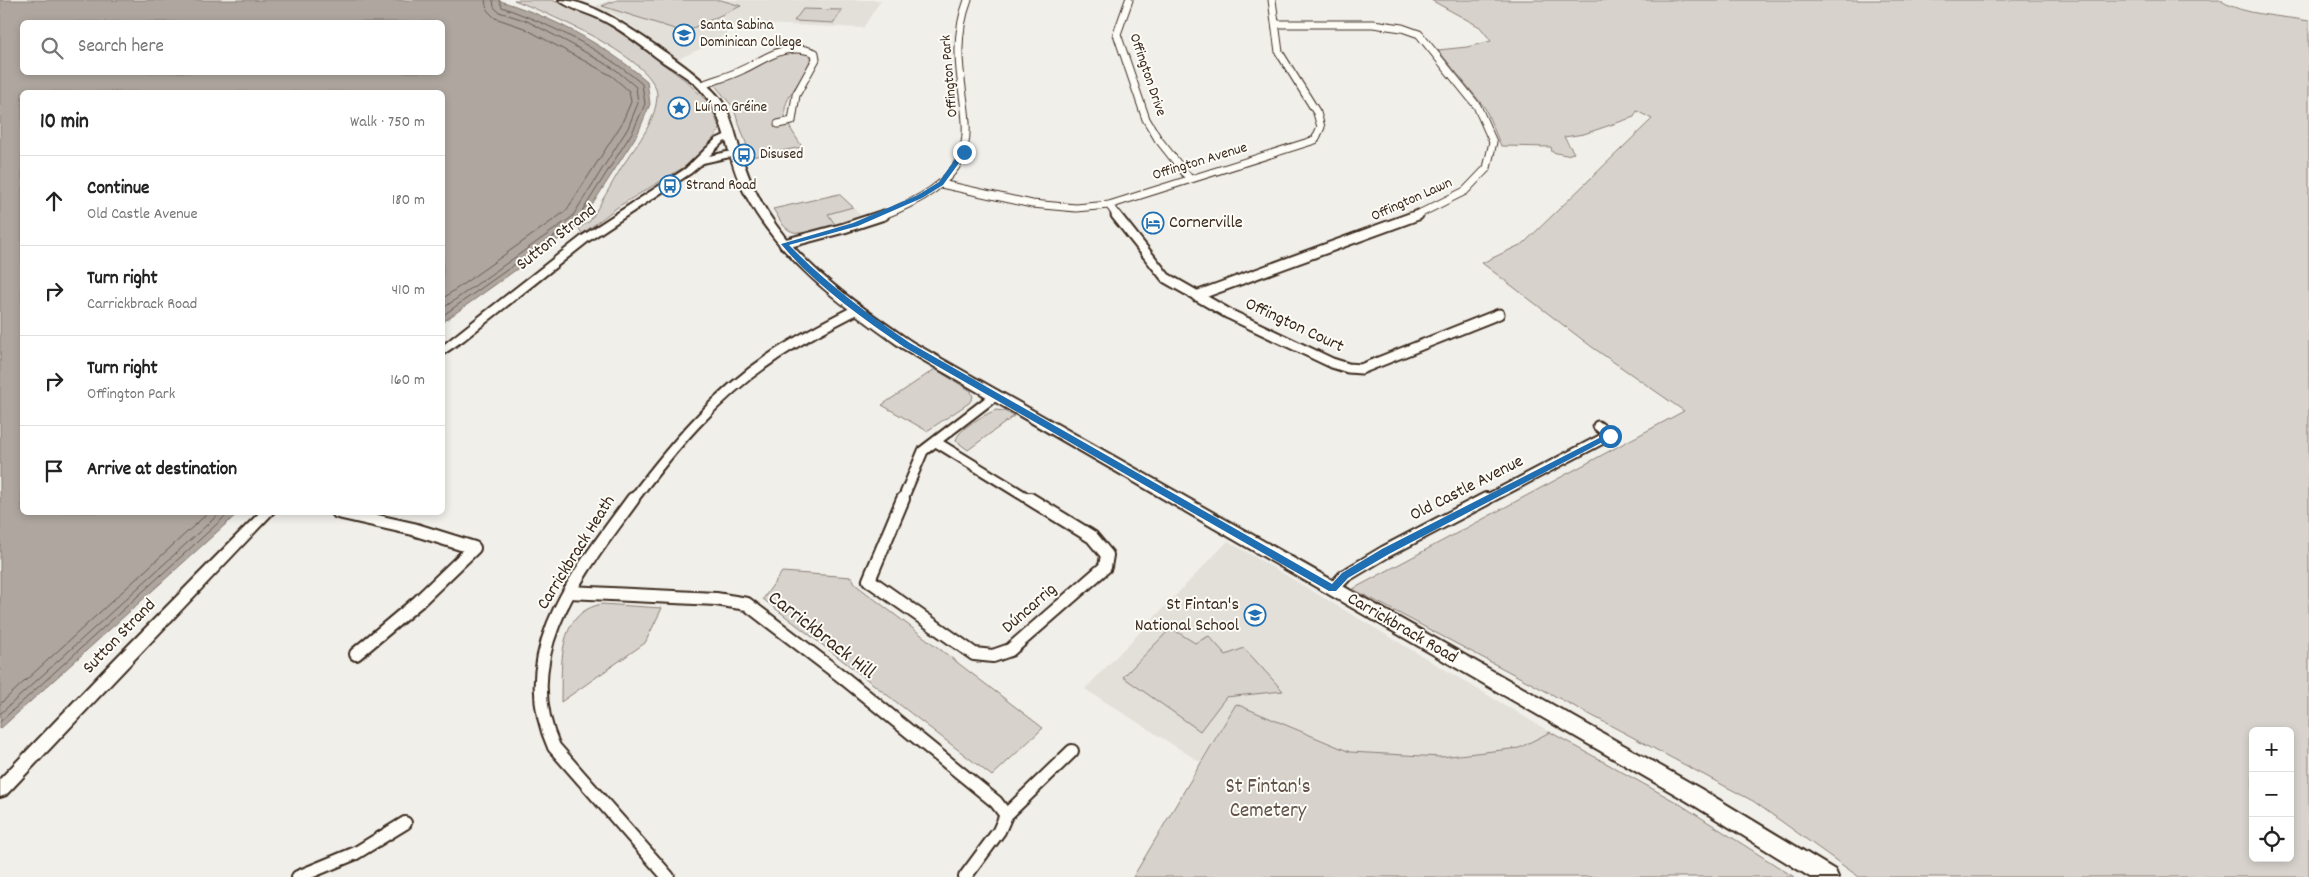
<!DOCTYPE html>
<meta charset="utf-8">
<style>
:root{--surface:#fff;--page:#f2f2f2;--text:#222;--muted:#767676;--line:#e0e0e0}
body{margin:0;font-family:Dekko,sans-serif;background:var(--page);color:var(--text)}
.controls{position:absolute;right:15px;bottom:15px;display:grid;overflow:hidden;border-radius:8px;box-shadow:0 2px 8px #0003}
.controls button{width:45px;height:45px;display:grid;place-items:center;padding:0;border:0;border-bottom:1px solid var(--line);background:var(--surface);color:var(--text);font:25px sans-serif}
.stop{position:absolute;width:15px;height:15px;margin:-11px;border:4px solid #1f6fb2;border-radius:50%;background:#fff}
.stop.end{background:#1f6fb2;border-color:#fff;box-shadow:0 1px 5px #0008}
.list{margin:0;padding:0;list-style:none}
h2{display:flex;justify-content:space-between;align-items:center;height:65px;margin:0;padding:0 20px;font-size:21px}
h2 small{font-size:16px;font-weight:400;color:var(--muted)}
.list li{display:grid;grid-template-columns:32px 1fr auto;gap:15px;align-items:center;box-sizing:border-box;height:90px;padding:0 20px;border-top:1px solid var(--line)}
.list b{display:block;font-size:19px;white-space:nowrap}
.list p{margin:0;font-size:16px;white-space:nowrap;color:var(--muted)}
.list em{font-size:16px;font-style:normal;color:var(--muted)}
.icon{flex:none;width:28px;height:28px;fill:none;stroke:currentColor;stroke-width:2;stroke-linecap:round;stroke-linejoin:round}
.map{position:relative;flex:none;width:2309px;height:877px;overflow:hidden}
.search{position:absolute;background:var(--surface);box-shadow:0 2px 8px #0003;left:20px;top:20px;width:425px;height:55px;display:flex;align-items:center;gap:12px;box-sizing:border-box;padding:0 18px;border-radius:8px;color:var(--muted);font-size:19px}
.panel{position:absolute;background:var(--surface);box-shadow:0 2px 8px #0003;left:20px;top:90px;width:425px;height:425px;border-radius:8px}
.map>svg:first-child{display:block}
.built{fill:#e3e0da}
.green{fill:#d7d2cc;stroke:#897e75;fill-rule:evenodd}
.water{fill:#aea69f;stroke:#80746b;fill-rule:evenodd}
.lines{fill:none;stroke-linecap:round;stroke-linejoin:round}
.shore{stroke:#695c52;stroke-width:1}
.minor-far2-casing{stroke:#3b2a1e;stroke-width:9}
.minor-far1-casing{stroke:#3b2a1e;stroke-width:13}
.minor-casing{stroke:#3b2a1e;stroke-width:16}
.tertiary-casing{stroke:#3b2a1e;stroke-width:4}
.secondary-casing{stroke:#3b2a1e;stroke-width:4}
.minor-far2{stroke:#fdfcf7;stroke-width:7}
.minor-far1{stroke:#fdfcf7;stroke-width:9}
.minor{stroke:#fdfcf7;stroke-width:12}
.tertiary{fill:#fdfcf7;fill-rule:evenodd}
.secondary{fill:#fdfcf7;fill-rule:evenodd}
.route{fill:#1f6fb2}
.labels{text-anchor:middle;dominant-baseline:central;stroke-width:4;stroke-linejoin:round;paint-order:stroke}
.far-poi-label{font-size:15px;fill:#3b2a1e;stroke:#fdfcf7;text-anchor:start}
.far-street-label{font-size:15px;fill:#3b2a1e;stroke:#fdfcf7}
.poi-label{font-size:18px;fill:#3b2a1e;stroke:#fdfcf7;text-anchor:start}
.street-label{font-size:18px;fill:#3b2a1e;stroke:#fdfcf7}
.near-street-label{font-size:21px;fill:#3b2a1e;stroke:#fdfcf7}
.near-park-label{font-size:21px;fill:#62544a;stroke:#fdfcf7}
</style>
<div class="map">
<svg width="2309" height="877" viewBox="0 0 2309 877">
<rect width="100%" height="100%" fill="#f1efea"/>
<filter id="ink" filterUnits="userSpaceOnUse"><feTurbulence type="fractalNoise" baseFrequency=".02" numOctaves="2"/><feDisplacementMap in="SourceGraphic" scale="10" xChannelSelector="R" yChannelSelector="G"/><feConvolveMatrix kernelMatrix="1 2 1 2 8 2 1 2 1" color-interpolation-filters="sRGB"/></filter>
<g filter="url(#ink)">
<path class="built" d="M 610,0 L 881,0 L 863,28 L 739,23 L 716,42 L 678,59 L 614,14 L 594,7 Z
M 853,207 L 863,218 L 836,226 L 827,214 Z
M 1228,541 L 1550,732 L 1519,748 L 1441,757 L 1350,752 L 1236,704 L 1200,762 L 1085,689 Z"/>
<path class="green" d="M 514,0 L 552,0 L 609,24 L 685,80 L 711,105 L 720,130 L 696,160 L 619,206 L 582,234 L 579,228 L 590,221 C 601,203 611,185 621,168 C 635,147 655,124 657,97 C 660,60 544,12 514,0 Z
M 617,0 L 721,0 L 741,6 L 684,32 L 602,6 Z
M 1431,0 L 2223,0 L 2221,1 C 2243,15 2283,16 2309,21 L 2309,877 L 1859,877 L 1753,801 L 1353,589 L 1684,411 L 1592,347 L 1482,263 L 1524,243 L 1652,119 L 1637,111 L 1634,117 L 1584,134 L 1564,137 L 1574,153 L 1566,155 L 1552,152 L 1551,147 L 1501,146 L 1485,108 L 1438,50 L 1467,47 L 1491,41 L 1480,27 ZM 2253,731 L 2290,731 L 2290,858 L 2253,858 Z
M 803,9 L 842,10 L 834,23 L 794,21 Z
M 785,51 L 801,51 L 810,55 C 812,77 778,96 786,119 C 789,128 797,138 802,147 L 751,157 L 733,107 L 713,83 Z
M 839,194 L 853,207 L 828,214 L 836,226 C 823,230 799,239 786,228 C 781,224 777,214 773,209 Z
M 935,369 L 971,391 L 973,397 L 969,403 L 927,431 L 882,405 Z
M 996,410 L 1004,411 L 1014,416 L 968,450 L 956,441 C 957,429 986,414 996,410 Z
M 782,572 L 852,577 L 856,585 L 1043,728 L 992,776 L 763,599 Z
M 602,604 L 662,608 L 645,643 L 561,702 C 562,665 556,613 602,604 Z
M 1171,628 L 1195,643 L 1209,636 L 1226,655 L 1244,648 L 1283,691 L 1226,697 L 1200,731 L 1123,677 Z
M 1236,704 L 1350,752 L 1441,757 L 1519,748 L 1550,732 L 1678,803 L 1794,877 L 1133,877 Z"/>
<path class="water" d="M 0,0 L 497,0 C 551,16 604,44 647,81 L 650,104 L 638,133 L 580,224 L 443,322 L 442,92 L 22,92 L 22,512 L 238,513 L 0,729 ZM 22,22 L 442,22 L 442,72 L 22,72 Z"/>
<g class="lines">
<path class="shore" d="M 442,299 L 566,211 L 621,125 L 631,102 L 629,91 L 612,76 L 524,28 L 495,18 L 487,10 L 485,0
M 442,309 L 572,217 L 628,128 L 638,103 L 636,87 L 616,70 L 571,44 L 527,21 L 499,12 L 494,7 L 493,0
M 442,316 L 576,221 L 633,131 L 645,104 L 642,84 C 600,48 553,26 502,7 L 499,0
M 0,704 L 209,512
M 0,714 L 221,512
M 0,722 L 230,512"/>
<g class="minor-far2-casing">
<path id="minor-far2" d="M 1129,0 L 1117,34 L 1146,119 L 1158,139 L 1189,178
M 1276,24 L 1373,24 L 1402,28 L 1419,34 L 1477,106 L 1493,142 L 1487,168 L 1465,191 L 1415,216
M 702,85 C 715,80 730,76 742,70 C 767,58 787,41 815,53 L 816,59 L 796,95 L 792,121 L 778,124
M 941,184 L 1032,204 L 1076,208 L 1109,205 L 1315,140 L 1321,127 L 1317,113 L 1279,52 L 1272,0
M 1109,205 L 1117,216
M 881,216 C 1029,160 931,98 968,0"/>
</g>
<g class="minor-far1-casing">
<path id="minor-far1" d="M 1116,215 L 1166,278 L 1229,314 L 1332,363 L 1348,368 L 1361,369 L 1499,314
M 784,244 L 844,228 L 884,215
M 1196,296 L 1418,215
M 936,442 L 1032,501
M 632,501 C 672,448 715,396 770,359 C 797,340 827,325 856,310
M 902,501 L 923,451 L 996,395
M 1484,501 L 1610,435 L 1598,426"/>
</g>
<g class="minor-casing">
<path id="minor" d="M 633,499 C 580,572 511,652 554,747 L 668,877
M 903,499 L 869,580 L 974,654 L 993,656 L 1010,650 L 1105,567 L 1107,555 L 1092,537 L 1030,499
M 338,512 L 413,529 L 474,548 L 418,602 L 356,654
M 1333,589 L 1345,576 L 1385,552 L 1486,499
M 569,592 L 716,599 L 747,604 L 845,679 L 996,802 L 1006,815
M 298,877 L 356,853 L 405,823
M 965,877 L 999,831 L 1006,815 L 1072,751"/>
</g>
<g class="tertiary-casing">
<path id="tertiary" d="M 731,132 L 734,133 L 734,137 L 722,143 L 709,156 L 736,150 L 741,153 L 739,155 L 703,163 L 691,173 L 590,240 L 464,340 L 442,355 L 442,346 L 582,236 L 685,169 L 716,139 Z
M 260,512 L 274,512 L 6,795 L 0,797 L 0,779 L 115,659 Z"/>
</g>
<g class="secondary-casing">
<path id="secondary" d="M 559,0 C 577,0 597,9 613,18 C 639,34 708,78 723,103 C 734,121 737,144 744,164 C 753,190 767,214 784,236 C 819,279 867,311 912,342 L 1701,789 L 1835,870 L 1838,877 L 1810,877 L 1687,801 L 902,348 C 841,305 779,260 744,192 C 726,158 727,117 700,89 C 690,78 675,70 663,62 C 644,48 625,32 604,21 C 590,13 571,10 559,0 Z"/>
</g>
<use href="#minor-far2" class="minor-far2"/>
<use href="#minor-far1" class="minor-far1"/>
<use href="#minor" class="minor"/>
<use href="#tertiary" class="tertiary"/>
<use href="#secondary" class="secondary"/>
</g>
</g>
<path class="route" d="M 961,151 L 967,152 L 943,185 L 922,198 L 858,226 L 789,245 C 826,283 866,313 910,343 L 1332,584 L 1342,573 L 1382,549 L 1607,434 L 1614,436 L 1389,554 L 1348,578 L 1336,591 L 1329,591 L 904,347 C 860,316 816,286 781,244 L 853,223 L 918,195 L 939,182 Z"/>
<defs>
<g id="school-ring" transform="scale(1.125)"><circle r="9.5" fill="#fdfcf7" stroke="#1f6fb2" stroke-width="1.5"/><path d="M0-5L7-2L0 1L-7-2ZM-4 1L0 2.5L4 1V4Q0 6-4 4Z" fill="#1f6fb2"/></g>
<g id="sight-ring" transform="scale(1.125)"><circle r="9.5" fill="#fdfcf7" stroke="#1f6fb2" stroke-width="1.5"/><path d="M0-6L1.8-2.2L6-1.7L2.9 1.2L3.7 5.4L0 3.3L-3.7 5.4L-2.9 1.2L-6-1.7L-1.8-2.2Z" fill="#1f6fb2"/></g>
<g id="bus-ring" transform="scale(1.125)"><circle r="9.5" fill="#fdfcf7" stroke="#1f6fb2" stroke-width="1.5"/><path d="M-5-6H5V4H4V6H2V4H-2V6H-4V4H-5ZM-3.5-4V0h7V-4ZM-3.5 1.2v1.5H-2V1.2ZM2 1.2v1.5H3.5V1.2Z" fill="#1f6fb2"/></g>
<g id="hotel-ring" transform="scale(1.125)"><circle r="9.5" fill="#fdfcf7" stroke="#1f6fb2" stroke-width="1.5"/><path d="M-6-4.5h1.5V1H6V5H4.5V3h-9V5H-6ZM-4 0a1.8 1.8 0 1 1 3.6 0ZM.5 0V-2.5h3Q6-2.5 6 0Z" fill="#1f6fb2"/></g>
</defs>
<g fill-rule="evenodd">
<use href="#school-ring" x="684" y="35"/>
<use href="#sight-ring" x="679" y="108"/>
<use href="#bus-ring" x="744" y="155"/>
<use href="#bus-ring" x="670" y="186"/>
<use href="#hotel-ring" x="1153" y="223"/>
<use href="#school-ring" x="1255" y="615"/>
</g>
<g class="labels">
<g class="far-poi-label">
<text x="700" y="26">Santa Sabina<tspan x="700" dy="17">Dominican College</tspan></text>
<text x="695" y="108">Luí na Gréine</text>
<text x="760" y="155">Disused</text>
<text x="686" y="186">Strand Road</text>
</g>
<g class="far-street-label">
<text transform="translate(1147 75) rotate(71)">Offington Drive</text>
<text transform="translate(950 76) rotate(-95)">Offington Park</text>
<text transform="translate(1200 162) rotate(-17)">Offington Avenue</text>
<text transform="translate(1412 200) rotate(-24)">Offington Lawn</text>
</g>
<g class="poi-label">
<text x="1169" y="223">Cornerville</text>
<text x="1239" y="605" text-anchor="end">St Fintan's<tspan x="1239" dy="21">National School</tspan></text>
</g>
<g class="street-label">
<text transform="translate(557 238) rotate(-38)">Sutton Strand</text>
<text transform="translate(1294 326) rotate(25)">Offington Court</text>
<text transform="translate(1467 489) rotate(-27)">Old Castle Avenue</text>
<text transform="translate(577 553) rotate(-58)">Carrickbrack Heath</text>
<text transform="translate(1030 609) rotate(-41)">Dúncarrig</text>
<text transform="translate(1402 629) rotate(30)">Carrickbrack Road</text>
<text transform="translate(120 637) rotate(-46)">Sutton Strand</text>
</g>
<g class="near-street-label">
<text transform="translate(821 636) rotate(38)">Carrickbrack Hill</text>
</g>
<g class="near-park-label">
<text x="1268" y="788">St Fintan's<tspan x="1268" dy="24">Cemetery</tspan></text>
</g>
</g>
</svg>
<div class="controls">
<button>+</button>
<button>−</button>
<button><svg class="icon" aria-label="locate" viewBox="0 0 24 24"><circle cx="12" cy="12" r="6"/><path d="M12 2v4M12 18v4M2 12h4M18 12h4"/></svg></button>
</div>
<div class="stop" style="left:1610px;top:436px"></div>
<div class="stop end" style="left:964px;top:152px"></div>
<div class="search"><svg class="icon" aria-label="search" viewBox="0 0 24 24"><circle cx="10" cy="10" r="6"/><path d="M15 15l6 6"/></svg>Search here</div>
<section class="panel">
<h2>10 min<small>Walk · 750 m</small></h2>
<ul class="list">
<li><svg class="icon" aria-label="ahead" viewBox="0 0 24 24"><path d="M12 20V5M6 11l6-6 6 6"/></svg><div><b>Continue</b><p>Old Castle Avenue</p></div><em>180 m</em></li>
<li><svg class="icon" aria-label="right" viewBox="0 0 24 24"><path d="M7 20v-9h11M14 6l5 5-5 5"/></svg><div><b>Turn right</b><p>Carrickbrack Road</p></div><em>410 m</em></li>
<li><svg class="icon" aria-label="right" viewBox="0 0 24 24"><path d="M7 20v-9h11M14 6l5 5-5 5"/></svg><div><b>Turn right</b><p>Offington Park</p></div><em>160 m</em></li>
<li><svg class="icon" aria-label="arrive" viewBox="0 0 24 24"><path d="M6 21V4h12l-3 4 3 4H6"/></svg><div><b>Arrive at destination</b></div></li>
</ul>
</section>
</div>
